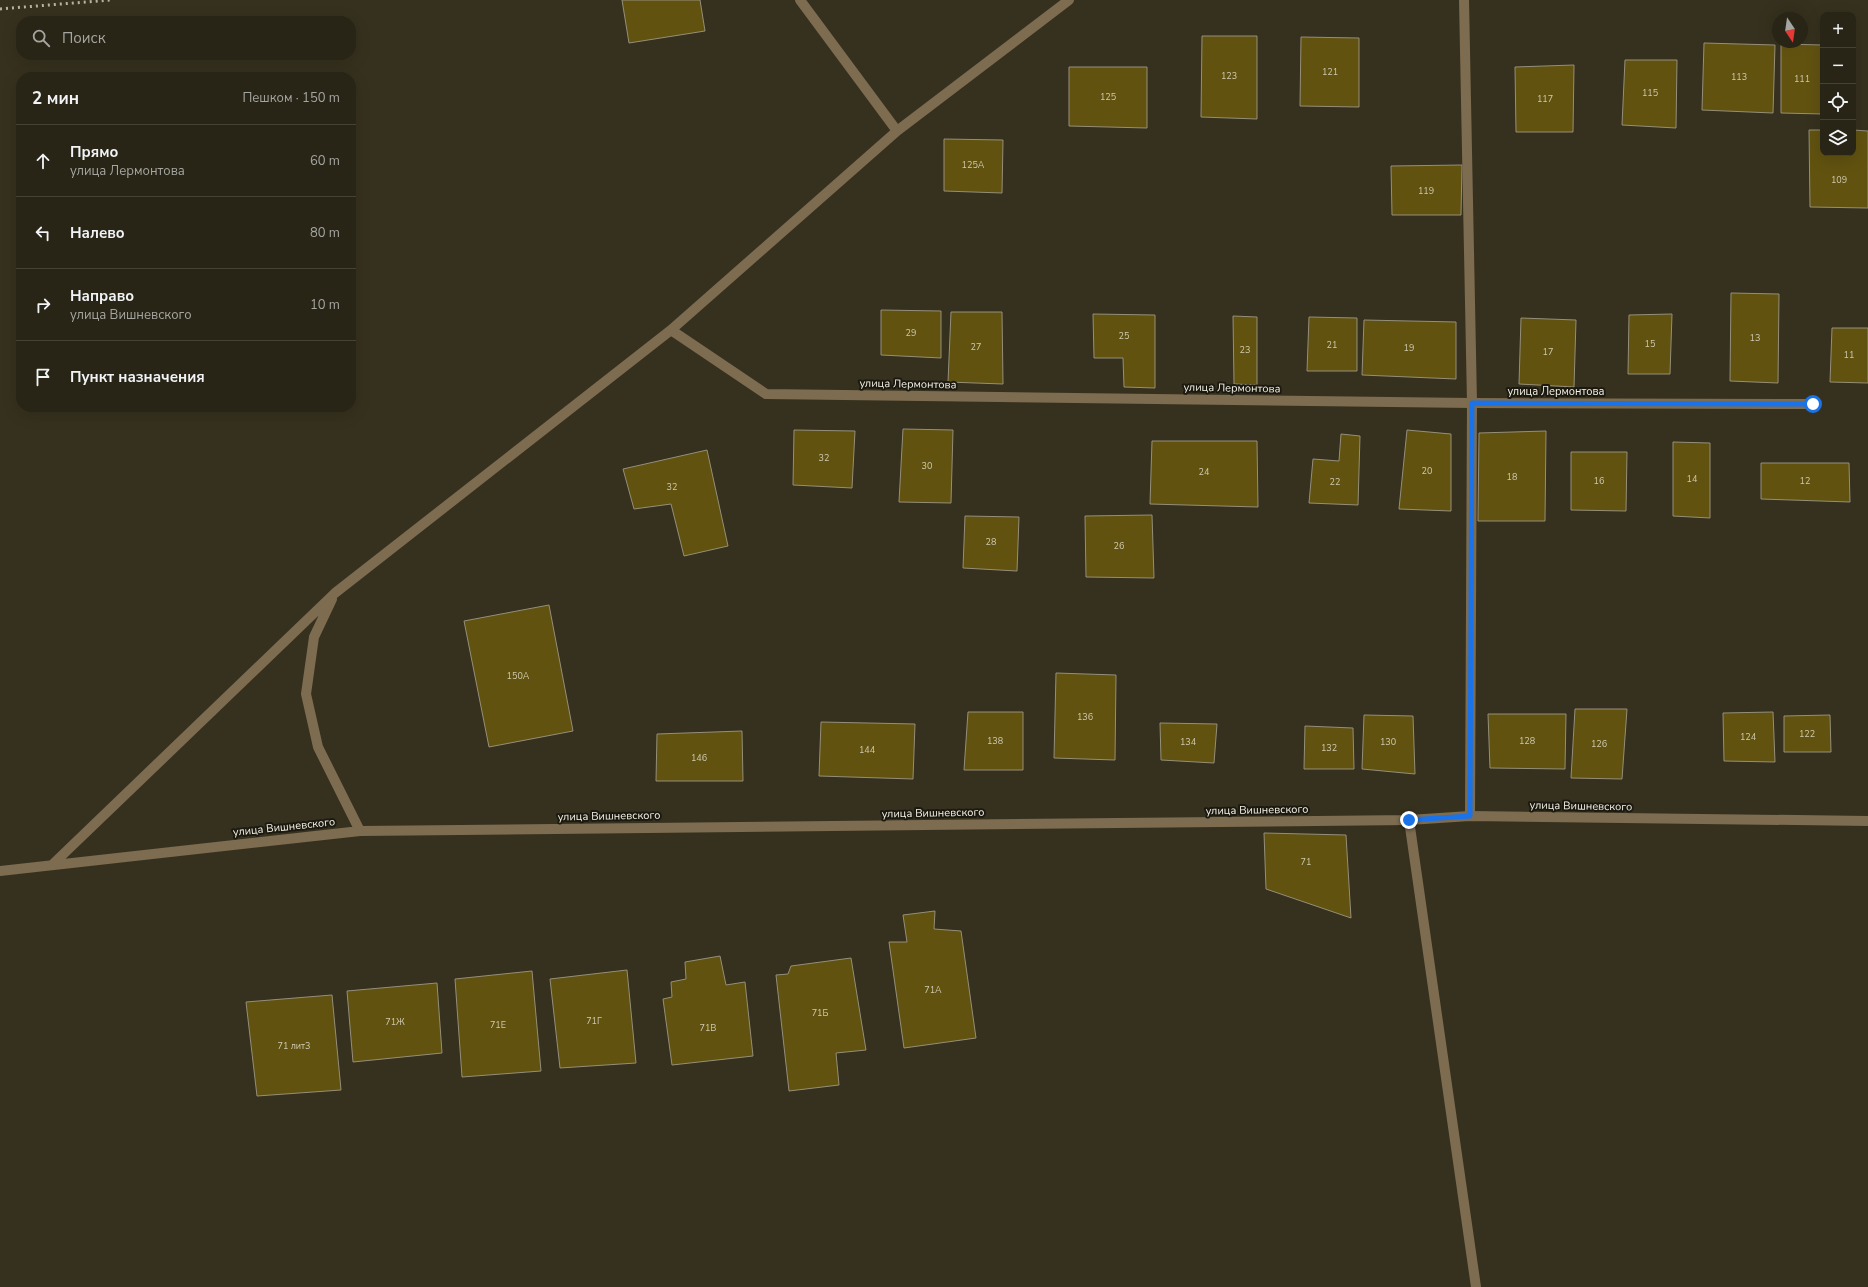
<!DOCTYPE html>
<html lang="ru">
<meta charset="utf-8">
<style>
:root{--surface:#282516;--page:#343123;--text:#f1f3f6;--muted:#a5a5a1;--line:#444235}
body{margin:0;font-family:"Nunito Sans",sans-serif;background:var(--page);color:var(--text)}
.controls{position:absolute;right:12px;top:12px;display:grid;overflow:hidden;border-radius:8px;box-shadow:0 4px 16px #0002}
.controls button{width:36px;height:36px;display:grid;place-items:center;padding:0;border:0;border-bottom:1px solid var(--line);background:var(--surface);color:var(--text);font:20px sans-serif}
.compass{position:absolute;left:1772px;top:12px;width:36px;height:36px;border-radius:50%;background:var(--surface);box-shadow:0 4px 16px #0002;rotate:167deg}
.stop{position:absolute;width:12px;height:12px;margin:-9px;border:3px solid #1a73e8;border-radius:50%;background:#fff}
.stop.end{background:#1a73e8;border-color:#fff;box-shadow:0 1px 4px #0008}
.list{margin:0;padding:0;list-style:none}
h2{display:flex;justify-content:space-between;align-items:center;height:52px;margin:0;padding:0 16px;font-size:17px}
h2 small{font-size:13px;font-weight:400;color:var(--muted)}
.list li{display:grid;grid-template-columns:26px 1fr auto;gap:12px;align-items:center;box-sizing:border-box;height:72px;padding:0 16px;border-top:1px solid var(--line)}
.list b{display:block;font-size:15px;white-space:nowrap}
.list p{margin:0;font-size:13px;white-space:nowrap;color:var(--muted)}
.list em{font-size:13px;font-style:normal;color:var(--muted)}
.icon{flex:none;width:22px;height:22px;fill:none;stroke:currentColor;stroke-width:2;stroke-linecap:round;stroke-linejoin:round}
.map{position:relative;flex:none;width:1868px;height:1287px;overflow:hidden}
.search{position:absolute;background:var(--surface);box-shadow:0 4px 16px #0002;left:16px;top:16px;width:340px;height:44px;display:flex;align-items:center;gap:10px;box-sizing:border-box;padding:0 14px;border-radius:16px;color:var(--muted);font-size:15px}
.panel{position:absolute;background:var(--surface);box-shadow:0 4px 16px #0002;left:16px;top:72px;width:340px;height:340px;border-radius:16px}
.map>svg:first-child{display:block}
.building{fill:#615210;stroke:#958f79}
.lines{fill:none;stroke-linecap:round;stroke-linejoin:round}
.service{stroke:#7d6c50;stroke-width:10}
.minor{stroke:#7d6c50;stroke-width:10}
.rail{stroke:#b5b2a4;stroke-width:3;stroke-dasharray:2 4;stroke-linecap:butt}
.route{stroke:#1a73e8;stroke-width:5}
.labels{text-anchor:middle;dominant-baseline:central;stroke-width:4;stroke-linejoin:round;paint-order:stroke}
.number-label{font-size:9px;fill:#cfc9b0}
.street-label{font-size:11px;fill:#f4f1e5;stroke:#1b1910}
</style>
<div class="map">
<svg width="1868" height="1287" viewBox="0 0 1868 1287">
<rect width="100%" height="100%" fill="#36311e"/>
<path class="building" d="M 622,0 L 700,0 L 705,31 L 629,43 Z
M 1202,36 L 1257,36 L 1257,119 L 1201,117 Z
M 1301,37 L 1359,38 L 1359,107 L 1300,106 Z
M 1704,43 L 1775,45 L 1773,113 L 1702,110 Z
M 1781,44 L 1823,45 L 1823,114 L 1781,113 Z
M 1625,60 L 1677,60 L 1676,128 L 1622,125 Z
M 1574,65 L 1573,132 L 1516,132 L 1515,67 Z
M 1069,67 L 1147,67 L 1147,128 L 1069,126 Z
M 1809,130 L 1823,130 L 1823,153 L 1853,153 L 1853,130 L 1868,131 L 1868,208 L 1810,207 Z
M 944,139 L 1003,140 L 1002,193 L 944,191 Z
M 1462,165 L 1461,215 L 1392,215 L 1391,166 Z
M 1731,293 L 1779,294 L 1778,383 L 1730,381 Z
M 881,310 L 941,311 L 941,358 L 881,355 Z
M 951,312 L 1002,312 L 1003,384 L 948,382 Z
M 1093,314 L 1155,315 L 1155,388 L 1124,387 L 1123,358 L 1094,358 Z
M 1672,314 L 1670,374 L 1628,374 L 1629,315 Z
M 1233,316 L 1257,317 L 1257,385 L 1234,384 Z
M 1309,317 L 1357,318 L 1357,371 L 1307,371 Z
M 1521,318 L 1576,320 L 1574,387 L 1519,384 Z
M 1364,320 L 1456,322 L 1456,379 L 1362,375 Z
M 1832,328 L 1868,328 L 1868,383 L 1830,382 Z
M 903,429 L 953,430 L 951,503 L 899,502 Z
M 794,430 L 855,431 L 852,488 L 793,485 Z
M 1407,430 L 1451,434 L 1451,511 L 1399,509 Z
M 1546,431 L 1545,521 L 1478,521 L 1479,433 Z
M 1341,434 L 1360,436 L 1358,505 L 1309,503 L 1313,459 L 1339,461 Z
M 1152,441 L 1257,441 L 1258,507 L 1150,504 Z
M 1673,442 L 1710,443 L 1710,518 L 1673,516 Z
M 707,450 L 728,546 L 684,556 L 671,504 L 634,509 L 623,469 Z
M 1571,452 L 1627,452 L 1626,511 L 1571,510 Z
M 1761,463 L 1849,463 L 1850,502 L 1761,499 Z
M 1152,515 L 1154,578 L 1086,577 L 1085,516 Z
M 965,516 L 1019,517 L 1017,571 L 963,568 Z
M 549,605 L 573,731 L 489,747 L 464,621 Z
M 1056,673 L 1116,675 L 1115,760 L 1054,758 Z
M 1575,709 L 1627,709 L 1622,779 L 1571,778 Z
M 968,712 L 1023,712 L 1023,770 L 964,770 Z
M 1773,712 L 1775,762 L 1724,761 L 1723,713 Z
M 1488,714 L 1566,714 L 1565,769 L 1490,768 Z
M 1364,715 L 1413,716 L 1415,774 L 1362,769 Z
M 1830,715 L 1831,752 L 1784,752 L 1784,716 Z
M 821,722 L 915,724 L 913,779 L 819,776 Z
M 1160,723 L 1217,724 L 1214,763 L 1161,760 Z
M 1305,726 L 1353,728 L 1354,769 L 1304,769 Z
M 742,731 L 743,781 L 656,781 L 657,734 Z
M 1264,833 L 1346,835 L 1351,918 L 1266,889 Z
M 935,911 L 934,929 L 961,931 L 976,1038 L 904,1048 L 889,942 L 907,942 L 903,915 Z
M 720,956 L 726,985 L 745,982 L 753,1056 L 672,1065 L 663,999 L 672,997 L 671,982 L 686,979 L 685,962 Z
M 851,958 L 866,1050 L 836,1053 L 839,1085 L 789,1091 L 776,975 L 788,974 L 791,966 Z
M 627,970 L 636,1063 L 560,1068 L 550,979 Z
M 532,971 L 541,1071 L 462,1077 L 455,979 Z
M 437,983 L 442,1053 L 353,1062 L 347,991 Z
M 332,995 L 341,1090 L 257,1096 L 246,1002 Z"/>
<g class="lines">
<path class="service" d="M 1464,0 L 1472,403 L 1470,816
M 1409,820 L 1476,1287"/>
<path class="minor" d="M 800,0 L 897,131
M 671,330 L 766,394 L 1472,403 L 1813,404
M 332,599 L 314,637 L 306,694 L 318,747 L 360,831
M 53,864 L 335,593 L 671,330 L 897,131 L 1069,0
M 0,871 L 360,831 L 1409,820 L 1470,816 L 1868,821"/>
<path class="rail" d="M 0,9 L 110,0"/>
</g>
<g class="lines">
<path class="route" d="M 1409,820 L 1470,816 L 1472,403 L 1813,404"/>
</g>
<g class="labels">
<g class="number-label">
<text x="1330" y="72">121</text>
<text x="1229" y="76">123</text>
<text x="1739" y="77">113</text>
<text x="1802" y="79">111</text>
<text x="1650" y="93">115</text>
<text x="1108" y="97">125</text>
<text x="1545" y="99">117</text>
<text x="973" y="165">125А</text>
<text x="1839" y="180">109</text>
<text x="1426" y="191">119</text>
<text x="911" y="333">29</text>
<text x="1124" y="336">25</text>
<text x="1755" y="338">13</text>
<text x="1650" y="344">15</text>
<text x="1332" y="345">21</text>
<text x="976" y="347">27</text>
<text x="1409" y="348">19</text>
<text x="1245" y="350">23</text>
<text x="1548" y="352">17</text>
<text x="1849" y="355">11</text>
<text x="824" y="458">32</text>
<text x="927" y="466">30</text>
<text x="1427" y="471">20</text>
<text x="1204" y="472">24</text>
<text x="1512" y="477">18</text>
<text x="1692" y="479">14</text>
<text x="1599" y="481">16</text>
<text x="1805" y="481">12</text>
<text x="1335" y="482">22</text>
<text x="672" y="487">32</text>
<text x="991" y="542">28</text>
<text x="1119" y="546">26</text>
<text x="518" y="676">150А</text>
<text x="1085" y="717">136</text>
<text x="1807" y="734">122</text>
<text x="1748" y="737">124</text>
<text x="995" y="741">138</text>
<text x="1527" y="741">128</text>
<text x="1188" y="742">134</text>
<text x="1388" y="742">130</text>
<text x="1599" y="744">126</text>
<text x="1329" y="748">132</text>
<text x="867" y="750">144</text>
<text x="699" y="758">146</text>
<text x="1306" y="862">71</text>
<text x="933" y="990">71А</text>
<text x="820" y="1013">71Б</text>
<text x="594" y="1021">71Г</text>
<text x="395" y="1022">71Ж</text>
<text x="498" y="1025">71Е</text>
<text x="708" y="1028">71В</text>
<text x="294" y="1046">71 лит3</text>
</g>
<g class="street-label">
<text transform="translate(908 384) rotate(1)">улица Лермонтова</text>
<text transform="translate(1232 388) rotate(1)">улица Лермонтова</text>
<text x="1556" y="391">улица Лермонтова</text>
<text transform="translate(1581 806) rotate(1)">улица Вишневского</text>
<text transform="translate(1257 810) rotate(-1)">улица Вишневского</text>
<text transform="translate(933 813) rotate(-1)">улица Вишневского</text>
<text transform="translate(609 816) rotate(-1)">улица Вишневского</text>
<text transform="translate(284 827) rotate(-6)">улица Вишневского</text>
</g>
</g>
</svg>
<div class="controls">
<button>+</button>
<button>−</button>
<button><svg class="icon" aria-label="locate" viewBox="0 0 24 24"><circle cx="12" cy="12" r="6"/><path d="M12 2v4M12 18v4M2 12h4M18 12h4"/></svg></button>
<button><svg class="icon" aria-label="layers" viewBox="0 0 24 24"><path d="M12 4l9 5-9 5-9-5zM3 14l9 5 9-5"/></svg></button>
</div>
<svg class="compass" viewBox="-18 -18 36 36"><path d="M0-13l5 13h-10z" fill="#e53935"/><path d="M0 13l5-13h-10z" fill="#a5a5a1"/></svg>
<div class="stop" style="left:1813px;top:404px"></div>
<div class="stop end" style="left:1409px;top:820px"></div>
<div class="search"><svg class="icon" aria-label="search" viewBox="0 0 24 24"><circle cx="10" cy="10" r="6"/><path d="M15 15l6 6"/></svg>Поиск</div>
<section class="panel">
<h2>2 мин<small>Пешком · 150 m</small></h2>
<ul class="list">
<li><svg class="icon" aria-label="ahead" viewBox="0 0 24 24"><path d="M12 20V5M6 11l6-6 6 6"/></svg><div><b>Прямо</b><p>улица Лермонтова</p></div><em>60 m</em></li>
<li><svg class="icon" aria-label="left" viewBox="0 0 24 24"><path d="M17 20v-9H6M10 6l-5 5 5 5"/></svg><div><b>Налево</b></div><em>80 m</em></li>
<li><svg class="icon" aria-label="right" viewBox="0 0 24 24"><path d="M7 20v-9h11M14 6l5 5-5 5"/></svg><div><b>Направо</b><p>улица Вишневского</p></div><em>10 m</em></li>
<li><svg class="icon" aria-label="arrive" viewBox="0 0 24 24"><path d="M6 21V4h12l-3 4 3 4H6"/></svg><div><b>Пункт назначения</b></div></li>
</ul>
</section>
</div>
